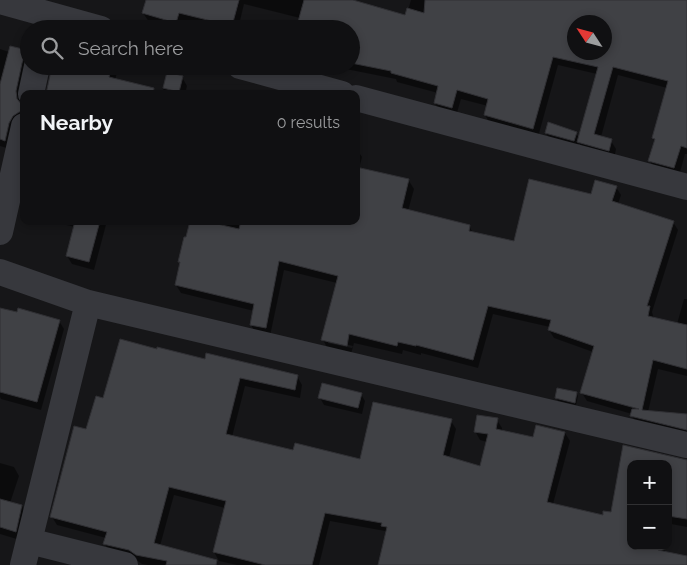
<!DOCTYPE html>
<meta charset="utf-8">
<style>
:root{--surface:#101012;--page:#1e1e20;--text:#f1f3f6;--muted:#9c9d9f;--line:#303032}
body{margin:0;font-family:Raleway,sans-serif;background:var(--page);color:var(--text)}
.controls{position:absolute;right:15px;bottom:15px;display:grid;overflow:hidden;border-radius:10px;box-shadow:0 2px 8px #0003}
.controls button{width:45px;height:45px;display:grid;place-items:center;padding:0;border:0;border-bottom:1px solid var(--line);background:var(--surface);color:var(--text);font:25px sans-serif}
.compass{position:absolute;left:567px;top:15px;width:45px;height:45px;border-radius:50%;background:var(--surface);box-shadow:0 2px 8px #0003;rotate:306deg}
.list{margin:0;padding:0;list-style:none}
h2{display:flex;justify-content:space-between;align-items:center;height:65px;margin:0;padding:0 20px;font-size:21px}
h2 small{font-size:16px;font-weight:400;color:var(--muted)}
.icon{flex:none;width:28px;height:28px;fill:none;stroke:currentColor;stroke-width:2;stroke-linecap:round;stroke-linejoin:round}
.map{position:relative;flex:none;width:687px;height:565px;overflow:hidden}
.search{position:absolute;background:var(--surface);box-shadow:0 2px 8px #0003;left:20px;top:20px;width:340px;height:55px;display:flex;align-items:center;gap:12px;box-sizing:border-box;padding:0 18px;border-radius:28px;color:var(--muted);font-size:19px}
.panel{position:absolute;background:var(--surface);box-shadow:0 2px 8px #0003;left:20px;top:90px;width:340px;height:135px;border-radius:10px}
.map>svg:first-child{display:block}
.shadow{fill:#0007;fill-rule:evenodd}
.building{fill:#404145;stroke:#303034;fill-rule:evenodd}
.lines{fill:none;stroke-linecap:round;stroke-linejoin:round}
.minor{stroke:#37383d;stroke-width:26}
</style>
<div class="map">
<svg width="687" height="565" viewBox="0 0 687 565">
<rect width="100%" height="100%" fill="#161618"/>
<path class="shadow" d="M 147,0 L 351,0 L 406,17 L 411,0 L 687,0 L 687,154 L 685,154 L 679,176 L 655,170 L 650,161 L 656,142 L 654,138 L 667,88 L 618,75 L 601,137 L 611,141 L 616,149 L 614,159 L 583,150 L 579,143 L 577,147 L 550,140 L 546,133 L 576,133 L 579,138 L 597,74 L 558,65 L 538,137 L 490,124 L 485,115 L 488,106 L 461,99 L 456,116 L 440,112 L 435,103 L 438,93 L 397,82 L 396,79 L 346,69 L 343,66 L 351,66 L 351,29 L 300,18 L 244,4 L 238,29 L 216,29 L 184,21 L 182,29 L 174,29 L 149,22 L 143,13 ZM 574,22 L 604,22 L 604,52 L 574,52 Z
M 0,49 L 9,52 L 26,51 L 29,56 L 29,66 L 21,101 L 21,106 L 24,108 L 24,121 L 10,149 L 0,146 Z
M 78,66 L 116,66 L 118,69 L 115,80 Z
M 168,73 L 182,77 L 187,86 L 185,94 L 162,94 Z
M 356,148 L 362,157 L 359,169 L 409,181 L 414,189 L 408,211 L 469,226 L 473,233 L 515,243 L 591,195 L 616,187 L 621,195 L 618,204 L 673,222 L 678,230 L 652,312 L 654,319 L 677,324 L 684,299 L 687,299 L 687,376 L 658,369 L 648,412 L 687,416 L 687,437 L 636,425 L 632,414 L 587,401 L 582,393 L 593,352 L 554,338 L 549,330 L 550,327 L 493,314 L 478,368 L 421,353 L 421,355 L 403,350 L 402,354 L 354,343 L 351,354 L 328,349 L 323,340 L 337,283 L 284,270 L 270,336 L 256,334 L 251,325 L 254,311 L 181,293 L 176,285 L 181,265 L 179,262 L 192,221 L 356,221 ZM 328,340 L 353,346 L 352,348 L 328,343 Z
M 24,201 L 24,220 L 21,214 Z
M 25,221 L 31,221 L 31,224 Z
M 50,221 L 107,221 L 94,270 L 72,264 L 67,256 L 75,227 Z
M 0,309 L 59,321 L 64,329 L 41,410 L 1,399 L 0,397 Z
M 158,350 L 297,376 L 302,385 L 300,398 L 245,386 L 232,437 L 294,452 L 361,460 L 451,421 L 456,429 L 449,458 L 481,468 L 487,442 L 480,440 L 475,431 L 497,420 L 502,428 L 502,432 L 534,439 L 565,433 L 570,441 L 553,504 L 604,516 L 612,514 L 624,447 L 687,461 L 687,527 L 671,524 L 668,537 L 668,464 L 631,464 L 631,546 L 666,546 L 664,553 L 682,565 L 379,565 L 387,533 L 385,531 L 330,521 L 319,565 L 237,565 L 219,561 L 214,552 L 225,508 L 174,495 L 160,546 L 201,565 L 148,565 L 142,564 L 135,559 L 110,553 L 105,544 L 106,538 L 57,525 L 52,517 L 86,431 L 104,400 Z
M 576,393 L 578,396 L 576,405 L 558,401 L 557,398 Z
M 361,394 L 365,401 L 362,414 L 324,405 L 320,398 Z
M 0,463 L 14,467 L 19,476 L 10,503 L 22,506 L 26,515 L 20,540 L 0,534 Z"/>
<path class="building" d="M 146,0 L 239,0 L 232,26 L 179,13 L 176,23 L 142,13 Z
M 304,0 L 353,0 L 405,15 L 407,8 L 424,13 L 425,0 L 687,0 L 687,148 L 681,146 L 674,168 L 648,161 L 655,139 L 652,138 L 668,81 L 613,67 L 594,134 L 612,139 L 609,151 L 577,142 L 598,67 L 553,57 L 533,129 L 484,115 L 488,99 L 457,90 L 452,108 L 434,103 L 438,86 L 391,73 L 391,71 L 351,63 L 351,29 L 296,29 ZM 574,22 L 604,22 L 604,52 L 574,52 Z
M 10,46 L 27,50 L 22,63 L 16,91 L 17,99 L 24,107 L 24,111 L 19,112 L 13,116 L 9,123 L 5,141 L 0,139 L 0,84 Z
M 52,66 L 112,66 L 109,77 L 154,88 L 153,94 L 46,94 Z
M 167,72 L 183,76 L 179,92 L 163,88 Z
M 548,122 L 577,132 L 574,141 L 545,133 Z
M 356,167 L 409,179 L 402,208 L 470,225 L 469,231 L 514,241 L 529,179 L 591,194 L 595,180 L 617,186 L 612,201 L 674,221 L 647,306 L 650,306 L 648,316 L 687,325 L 687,369 L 653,360 L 642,410 L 687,414 L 687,430 L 630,416 L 632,409 L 639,409 L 580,393 L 594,346 L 548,330 L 551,320 L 488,306 L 473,360 L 416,345 L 416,346 L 398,342 L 397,346 L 349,334 L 347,346 L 321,340 L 338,276 L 279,261 L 266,328 L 250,325 L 254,304 L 175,285 L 180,262 L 178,262 L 184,237 L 186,237 L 190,221 L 204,221 L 239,229 L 241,221 L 356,221 Z
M 75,221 L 100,221 L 89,262 L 66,256 Z
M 0,308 L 17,312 L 18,308 L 60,320 L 37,402 L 0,392 Z
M 120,339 L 157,349 L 157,347 L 205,359 L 206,353 L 298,375 L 295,390 L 240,378 L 226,434 L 293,450 L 295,443 L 360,459 L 373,402 L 452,419 L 443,455 L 480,466 L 488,434 L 474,432 L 477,415 L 498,418 L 496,429 L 533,437 L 536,425 L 565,432 L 547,502 L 603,515 L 603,511 L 611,512 L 623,445 L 687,460 L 687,519 L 668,516 L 668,464 L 631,464 L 631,546 L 659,546 L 658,550 L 687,556 L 687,565 L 378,565 L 387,527 L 381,526 L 382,523 L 325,513 L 312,565 L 265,565 L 213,552 L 226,501 L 169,487 L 154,543 L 217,560 L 216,565 L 166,565 L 167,561 L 136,555 L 129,550 L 103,544 L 107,532 L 50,517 L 74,426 L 86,429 L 96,396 L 103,398 Z
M 322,383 L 362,393 L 358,408 L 318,398 Z
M 557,388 L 577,392 L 575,403 L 555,398 Z
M 0,499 L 22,505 L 16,532 L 0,527 Z"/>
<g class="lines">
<path class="minor" d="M 0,1 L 101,29
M 240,66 L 342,94
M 31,94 L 37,66
M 356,98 L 687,187
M 0,232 L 24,126
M 0,272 L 88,303 L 687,445
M 29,541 L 125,565
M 23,565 L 88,303"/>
</g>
</svg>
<div class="controls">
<button>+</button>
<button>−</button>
</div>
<svg class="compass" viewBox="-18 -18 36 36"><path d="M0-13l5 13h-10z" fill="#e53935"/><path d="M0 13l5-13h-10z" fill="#9c9d9f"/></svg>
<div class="search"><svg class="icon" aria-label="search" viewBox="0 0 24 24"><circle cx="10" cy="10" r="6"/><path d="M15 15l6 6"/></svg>Search here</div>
<section class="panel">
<h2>Nearby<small>0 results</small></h2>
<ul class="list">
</ul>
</section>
</div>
